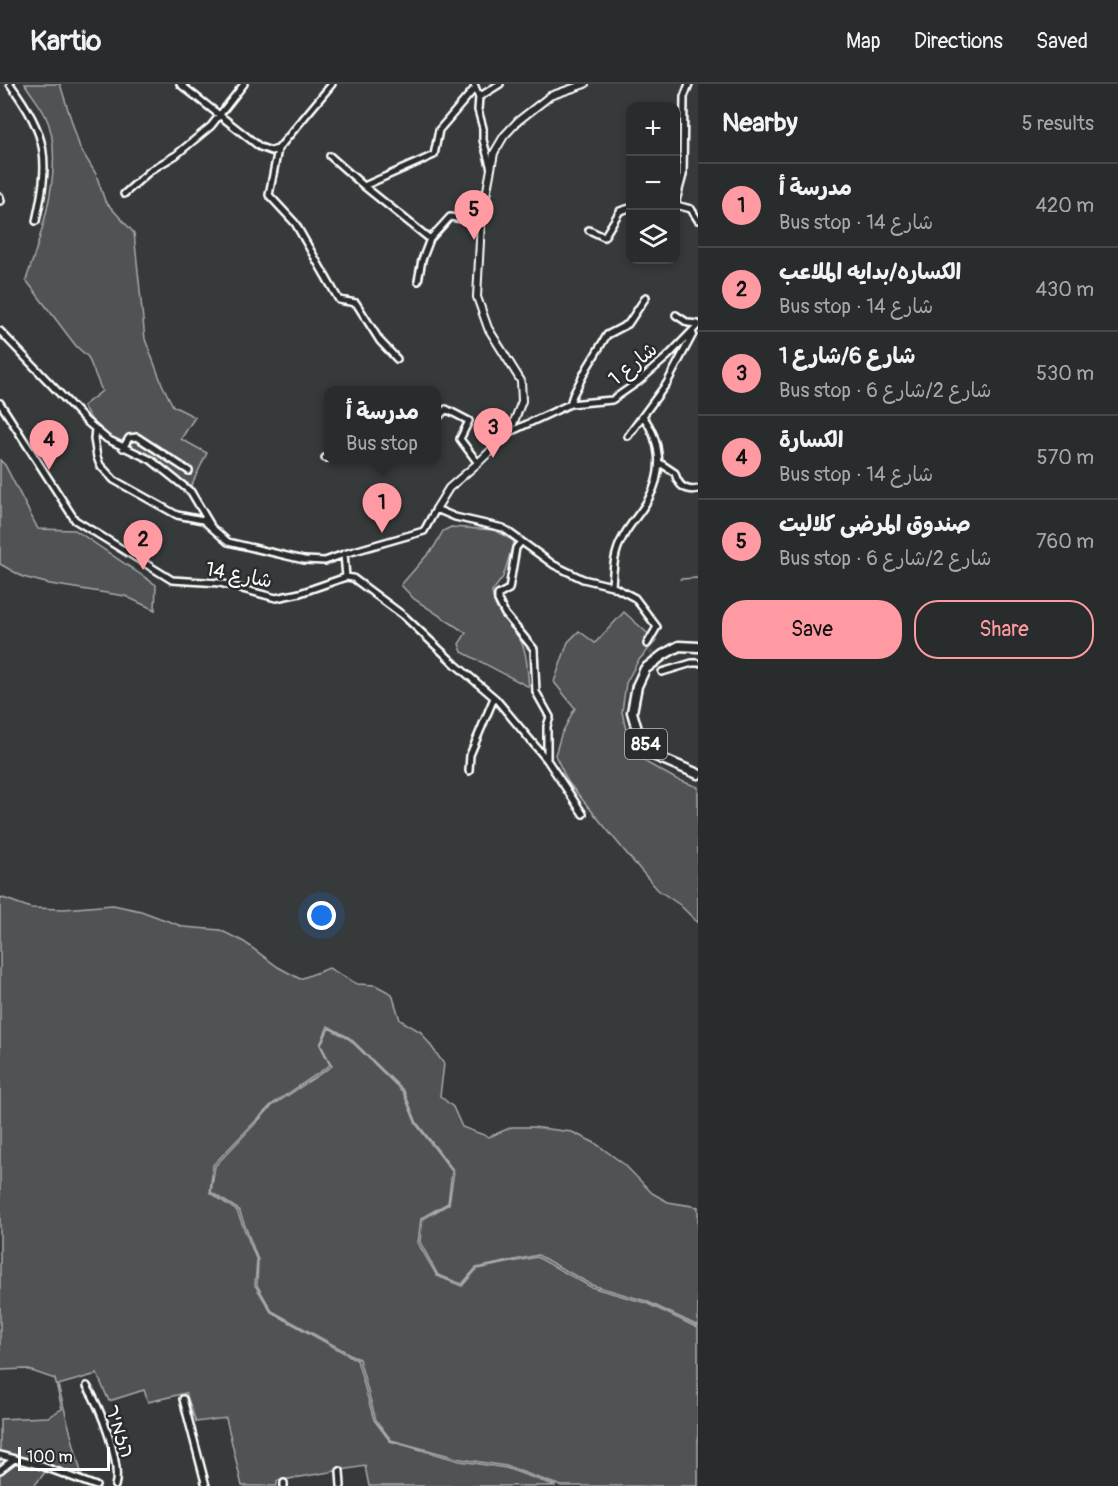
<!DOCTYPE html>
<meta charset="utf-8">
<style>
:root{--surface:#292c2c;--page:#353838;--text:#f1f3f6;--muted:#a5a7a9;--line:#454848;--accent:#ff9aa2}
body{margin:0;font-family:Pangolin,"Playpen Sans Arabic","Playpen Sans Hebrew",sans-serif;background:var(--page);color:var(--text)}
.controls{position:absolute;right:18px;top:18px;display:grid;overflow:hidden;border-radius:12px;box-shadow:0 3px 9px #0003}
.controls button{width:54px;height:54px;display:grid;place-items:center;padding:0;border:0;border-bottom:2px solid var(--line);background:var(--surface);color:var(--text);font:30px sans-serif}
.scale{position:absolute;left:18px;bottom:15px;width:92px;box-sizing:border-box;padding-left:6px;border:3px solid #fff;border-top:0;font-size:16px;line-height:21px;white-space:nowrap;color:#fff;-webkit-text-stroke:4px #2a2d2e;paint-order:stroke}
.you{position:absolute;left:322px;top:832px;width:21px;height:21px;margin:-15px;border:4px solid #fff;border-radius:50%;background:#1a73e8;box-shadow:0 0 0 9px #1a73e833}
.badge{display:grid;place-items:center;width:39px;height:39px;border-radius:50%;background:var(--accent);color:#111;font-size:20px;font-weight:700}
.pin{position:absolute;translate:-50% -50px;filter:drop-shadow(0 2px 3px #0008)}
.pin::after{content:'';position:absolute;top:32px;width:21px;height:18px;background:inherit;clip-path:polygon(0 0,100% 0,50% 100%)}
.popup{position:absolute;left:324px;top:302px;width:117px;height:78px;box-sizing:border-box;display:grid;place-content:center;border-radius:12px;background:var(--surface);filter:drop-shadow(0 2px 4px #0005);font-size:20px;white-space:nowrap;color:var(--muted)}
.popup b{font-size:22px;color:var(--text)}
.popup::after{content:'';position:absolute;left:50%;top:100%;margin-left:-12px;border:12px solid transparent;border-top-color:var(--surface)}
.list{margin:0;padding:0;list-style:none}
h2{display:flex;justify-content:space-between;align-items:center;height:78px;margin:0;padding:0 24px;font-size:26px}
h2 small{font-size:20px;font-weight:400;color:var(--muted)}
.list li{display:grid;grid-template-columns:39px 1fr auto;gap:18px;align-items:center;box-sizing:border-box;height:84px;padding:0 24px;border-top:2px solid var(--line)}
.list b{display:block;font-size:22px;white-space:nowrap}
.list p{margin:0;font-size:20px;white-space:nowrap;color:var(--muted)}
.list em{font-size:20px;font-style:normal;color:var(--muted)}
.actions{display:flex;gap:12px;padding:18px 24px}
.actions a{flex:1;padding:14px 0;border:2px solid var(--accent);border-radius:24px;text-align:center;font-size:21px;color:var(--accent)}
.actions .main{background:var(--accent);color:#111}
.icon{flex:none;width:33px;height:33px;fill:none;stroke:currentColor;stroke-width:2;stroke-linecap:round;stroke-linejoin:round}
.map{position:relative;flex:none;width:698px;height:1402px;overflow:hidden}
header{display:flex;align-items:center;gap:36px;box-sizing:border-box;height:84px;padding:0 30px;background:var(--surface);border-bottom:2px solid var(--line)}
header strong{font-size:28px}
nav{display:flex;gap:33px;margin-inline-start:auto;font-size:21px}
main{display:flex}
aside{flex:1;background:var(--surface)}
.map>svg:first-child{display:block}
.green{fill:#505354;stroke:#a8a9aa;stroke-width:1.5}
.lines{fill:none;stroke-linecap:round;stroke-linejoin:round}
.stream{stroke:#adaeaf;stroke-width:1.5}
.minor-tunnel{stroke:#4b4e4f;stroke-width:5;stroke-dasharray:5 2.5;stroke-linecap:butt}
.minor-casing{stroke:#fff;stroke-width:10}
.tertiary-casing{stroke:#fff;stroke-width:10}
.primary-casing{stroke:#fff;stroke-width:13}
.minor{stroke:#2a2d2e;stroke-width:5}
.tertiary{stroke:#2a2d2e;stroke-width:6}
.primary{stroke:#2a2d2e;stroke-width:8}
.labels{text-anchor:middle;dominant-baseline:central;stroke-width:5;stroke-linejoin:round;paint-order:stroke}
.shield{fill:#2a2d2e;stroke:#bfc0c0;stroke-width:1.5}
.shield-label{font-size:18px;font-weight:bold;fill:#fff}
.street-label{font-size:20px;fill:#fff;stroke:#2a2d2e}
</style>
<header>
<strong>Kartio</strong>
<nav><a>Map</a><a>Directions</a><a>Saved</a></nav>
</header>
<main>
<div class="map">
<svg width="698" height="1402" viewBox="0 0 698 1402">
<rect width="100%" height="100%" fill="#373a3b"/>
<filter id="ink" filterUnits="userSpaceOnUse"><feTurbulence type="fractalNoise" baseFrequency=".0167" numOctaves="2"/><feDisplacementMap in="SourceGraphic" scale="12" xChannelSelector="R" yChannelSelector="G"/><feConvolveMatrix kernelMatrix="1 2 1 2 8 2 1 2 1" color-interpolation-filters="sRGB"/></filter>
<g filter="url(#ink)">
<path class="green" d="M 25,0 L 60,0 L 80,64 L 96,90 L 105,117 L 134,149 L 145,255 L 162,300 L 173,322 L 195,333 L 181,355 L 207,369 L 191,402 L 149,378 L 104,356 L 83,322 L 102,307 L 88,273 L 76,262 L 26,196 C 41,153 67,74 45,31 C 40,21 31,10 25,0 Z
M 0,376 L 5,381 L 38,445 L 75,446 L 156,501 L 155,526 L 125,512 L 50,500 L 23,493 L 0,480 Z
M 451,443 L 494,446 L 514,457 L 503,493 L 492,508 C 494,529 507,535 518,552 C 528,567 527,586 529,603 L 462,568 L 459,560 L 466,549 L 414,515 L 401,501 L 434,463 L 443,447 Z
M 624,528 L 656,557 L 638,577 L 626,599 L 622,628 L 629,660 L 647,679 L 676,695 L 698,703 L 698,839 L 680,821 L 658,806 L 632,776 L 568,698 L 555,671 L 561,651 L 575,624 L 554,598 L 568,558 L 579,547 L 595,559 Z
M 0,813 L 31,824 L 64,825 L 113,821 L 141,827 L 184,843 L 220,846 L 244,858 L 278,883 L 300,895 L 329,884 L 357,900 L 375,901 L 392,910 L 400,936 L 421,948 L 444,980 L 440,1012 L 453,1023 L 462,1043 L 489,1053 L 512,1043 L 532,1043 L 572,1048 L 595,1059 L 625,1081 L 652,1109 L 668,1118 L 698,1123 L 698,1242 L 646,1217 L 592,1201 L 538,1171 L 476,1184 L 462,1200 L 438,1191 L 420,1158 L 423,1135 L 449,1120 L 454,1087 L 417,1039 L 404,1007 L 350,954 L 328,942 L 320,961 L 330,981 L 271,1021 L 213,1081 L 210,1109 L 237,1127 L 257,1177 L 255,1201 L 271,1228 L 357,1276 L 374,1336 L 390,1357 L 460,1377 L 506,1384 L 556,1402 L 369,1402 L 365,1382 L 277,1397 L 277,1402 L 242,1402 L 226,1334 L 196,1338 L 186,1309 L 148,1318 L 144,1306 L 109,1317 L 97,1290 L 58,1301 L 82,1392 L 51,1381 L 34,1402 L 0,1402 L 0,1335 L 48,1333 L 62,1325 L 55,1295 L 26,1285 L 0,1286 Z
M 329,944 L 349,955 L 403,1008 L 416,1040 L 452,1087 L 448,1119 L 421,1134 L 418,1159 L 437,1192 L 462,1202 L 477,1185 L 537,1173 L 591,1203 L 646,1219 L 698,1244 L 698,1402 L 561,1402 L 506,1382 L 461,1375 L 391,1356 L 376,1336 L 359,1275 L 272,1227 L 257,1201 L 258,1176 L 239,1126 L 211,1108 L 215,1082 L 272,1022 L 332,982 L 321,961 Z"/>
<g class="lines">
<path class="stream" d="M 680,495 L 698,494"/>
<path class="minor-tunnel" d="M 647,560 L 662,588"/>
<g class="minor-casing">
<path id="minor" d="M 10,0 C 48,52 50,75 36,137
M 180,0 L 260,63 L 271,67 L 278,65 L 332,0
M 474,0 L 479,13 L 478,26 L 483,44 L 483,56 L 491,85
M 479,13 L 500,0
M 278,65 L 269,111 L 295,139 L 339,216 L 356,219 L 380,257 L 397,275
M 330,72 L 364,102 L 430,155
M 364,102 L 434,71 L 439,46 L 475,4
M 124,110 L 151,86 L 176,71 L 211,42 L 244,0
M 0,113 L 1,117
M 676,117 L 683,91 L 684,13 L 689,0
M 676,121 L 691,125 L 698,136
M 589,146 L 604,153 L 620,127 L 630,124
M 418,197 L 422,176 L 430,155 L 450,133 L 481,138
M 676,231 L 688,239 L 698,240
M 0,247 L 86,337 L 107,355 L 151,376 L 191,408 L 210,440
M 0,319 L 75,436 L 172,496 L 220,499 L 276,514 L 300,509 L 346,493 L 344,470 L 424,447 L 436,425 L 455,433 L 503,444 L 554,481 L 583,495 L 612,502 L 635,514 L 657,543 L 647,560
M 570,320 L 573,311 L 587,284 L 607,251 L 628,240 L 646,213
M 436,336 L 446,325 L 469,337 L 460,355 L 478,379
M 95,345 L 94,355 L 97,373 L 100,381 L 114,396 L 177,431 L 203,436 L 228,458 L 304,476 L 325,477 L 344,470
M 510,348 L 570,320 L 612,316 L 638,298 L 668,272 L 698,241
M 628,352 L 667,299 L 693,250
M 123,364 L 129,354 L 137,353 L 189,387
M 325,374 L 328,374
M 660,379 L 675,389 C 678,401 685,408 698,405
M 521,458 L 516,464 L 509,505 L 498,511 L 498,516 L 505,530 L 534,565 L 536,608 L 550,633 L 547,642 L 547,676
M 346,493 L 353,494 L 404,532 L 455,580 L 496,615 L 547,676 L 583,730
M 612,502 C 613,485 614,468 623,453 C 630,439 642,428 649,414 C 664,387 661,357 643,332
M 662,588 L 692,579 L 698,579
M 469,687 L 470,671 L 494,614
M 87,1302 C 100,1323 122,1379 115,1402
M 183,1315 L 206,1402
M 0,1371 L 42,1382 L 96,1402
M 0,1386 L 13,1376
M 340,1387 L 341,1402
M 284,1399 L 284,1402"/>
</g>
<g class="tertiary-casing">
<path id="tertiary" d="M 436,425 L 449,404 L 478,379 L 510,348 L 522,317 L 521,297 L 488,244 L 477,213 L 481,138 L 494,69 L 504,52 L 518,37 L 550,12 L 585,0"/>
</g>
<g class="primary-casing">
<path id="primary" d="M 698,563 L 679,562 L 663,571 L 645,585 L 637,602 L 632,628 L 638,649 L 653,671 L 698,690"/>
</g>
<use href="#minor" class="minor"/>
<use href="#tertiary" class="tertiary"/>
<use href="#primary" class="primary"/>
</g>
</g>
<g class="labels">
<rect class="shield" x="625" y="645" width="42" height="30" rx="4.5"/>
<g class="shield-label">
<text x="646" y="660">854</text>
</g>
<g class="street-label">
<text transform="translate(633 280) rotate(-39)">شارع 1</text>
<text transform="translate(239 491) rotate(11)">شارع 14</text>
<text transform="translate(120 1347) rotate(72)">הזמיר</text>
</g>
</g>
</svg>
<div class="controls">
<button>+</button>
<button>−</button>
<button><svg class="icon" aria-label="layers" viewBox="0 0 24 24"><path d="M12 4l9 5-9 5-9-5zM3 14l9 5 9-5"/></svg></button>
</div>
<div class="scale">100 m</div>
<div class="you"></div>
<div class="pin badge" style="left:382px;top:449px">1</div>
<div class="popup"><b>مدرسة أ</b>Bus stop</div>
<div class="pin badge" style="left:143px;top:486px">2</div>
<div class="pin badge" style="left:493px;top:374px">3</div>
<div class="pin badge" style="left:49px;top:386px">4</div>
<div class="pin badge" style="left:474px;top:156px">5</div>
</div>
<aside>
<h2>Nearby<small>5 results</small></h2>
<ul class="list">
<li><span class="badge">1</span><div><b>مدرسة أ</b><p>Bus stop · شارع 14</p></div><em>420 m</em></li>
<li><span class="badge">2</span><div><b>الكساره/بدايه الملاعب</b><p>Bus stop · شارع 14</p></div><em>430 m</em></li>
<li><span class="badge">3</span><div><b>شارع 6/شارع 1</b><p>Bus stop · شارع 2/شارع 6</p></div><em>530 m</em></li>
<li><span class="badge">4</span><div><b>الكسارة</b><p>Bus stop · شارع 14</p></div><em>570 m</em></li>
<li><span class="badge">5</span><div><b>صندوق المرضى كلاليت</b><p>Bus stop · شارع 2/شارع 6</p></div><em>760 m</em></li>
</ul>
<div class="actions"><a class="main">Save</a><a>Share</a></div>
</aside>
</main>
